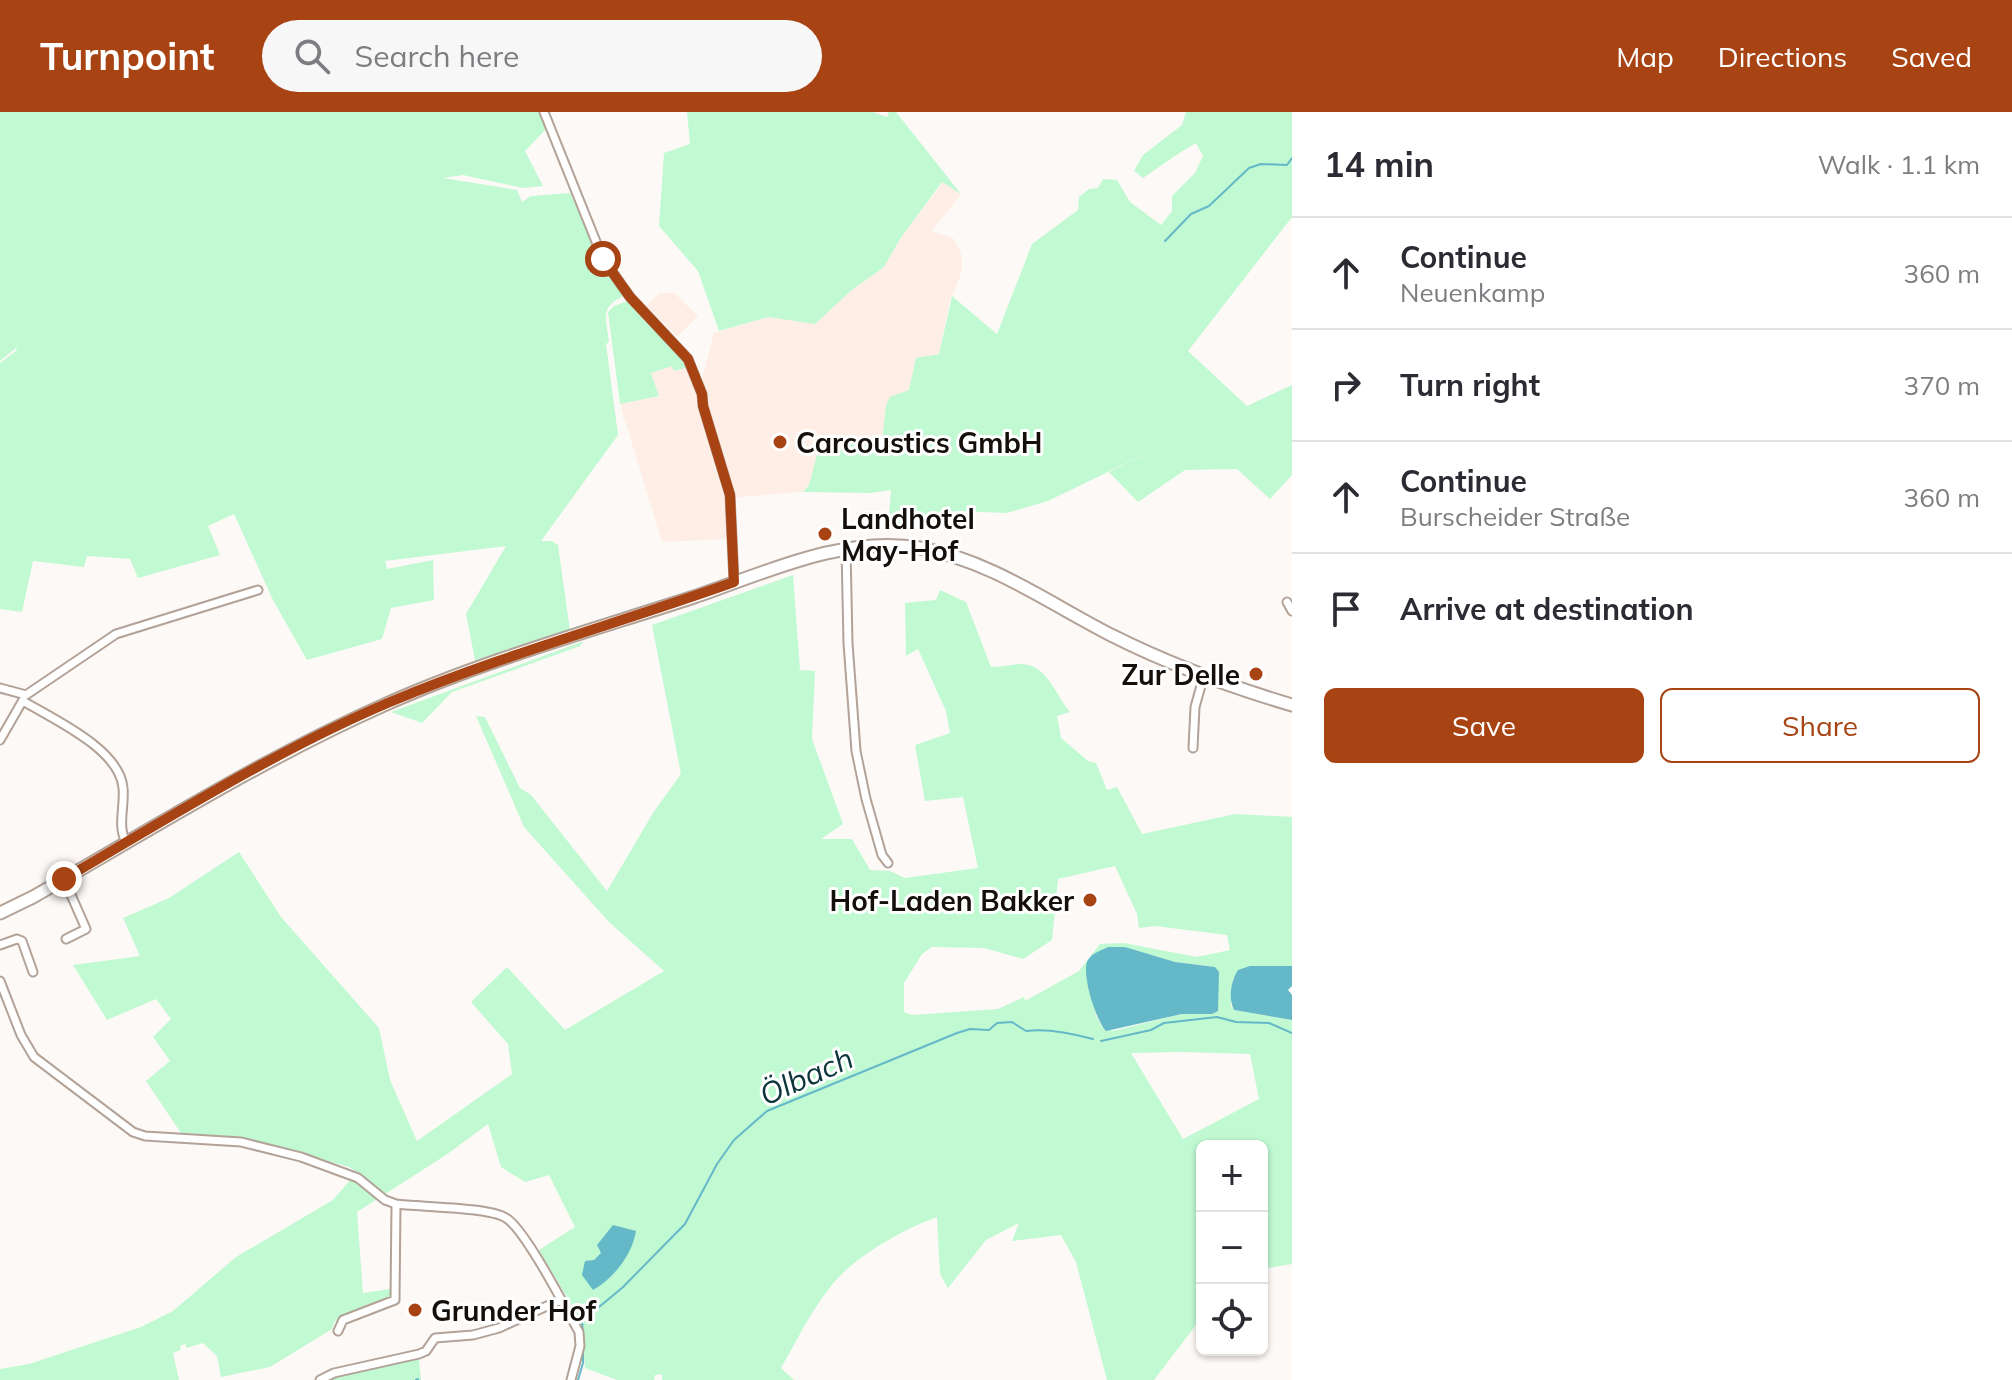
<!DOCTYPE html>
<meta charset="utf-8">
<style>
:root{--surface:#fff;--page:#f7f7f7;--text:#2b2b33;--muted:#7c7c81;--line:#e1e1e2;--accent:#a84413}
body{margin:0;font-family:Mulish,sans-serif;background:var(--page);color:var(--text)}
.controls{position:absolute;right:24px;bottom:24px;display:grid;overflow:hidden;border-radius:12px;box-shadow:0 2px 6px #0004}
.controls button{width:72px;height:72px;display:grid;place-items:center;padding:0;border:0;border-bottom:2px solid var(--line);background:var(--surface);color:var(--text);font:40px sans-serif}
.stop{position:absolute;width:24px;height:24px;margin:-18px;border:6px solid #a84413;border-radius:50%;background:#fff}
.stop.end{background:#a84413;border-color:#fff;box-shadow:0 2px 8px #0008}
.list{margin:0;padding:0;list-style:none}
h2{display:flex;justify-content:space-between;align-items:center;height:104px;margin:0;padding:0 32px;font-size:34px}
h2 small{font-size:26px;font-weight:400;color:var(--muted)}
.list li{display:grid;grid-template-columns:52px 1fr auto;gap:24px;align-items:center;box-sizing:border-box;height:112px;padding:0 32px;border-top:2px solid var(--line)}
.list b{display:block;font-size:30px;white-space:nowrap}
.list p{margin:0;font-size:26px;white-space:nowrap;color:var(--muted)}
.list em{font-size:26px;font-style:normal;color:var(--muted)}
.actions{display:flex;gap:16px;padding:24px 32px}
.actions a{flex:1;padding:18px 0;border:2px solid var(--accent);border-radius:12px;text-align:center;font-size:28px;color:var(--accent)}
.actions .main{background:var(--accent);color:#fff}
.icon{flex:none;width:44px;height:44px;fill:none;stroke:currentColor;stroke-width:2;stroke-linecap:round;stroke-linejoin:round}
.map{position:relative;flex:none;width:1292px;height:1268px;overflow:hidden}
header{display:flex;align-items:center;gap:48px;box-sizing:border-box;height:112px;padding:0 40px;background:var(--accent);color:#fff}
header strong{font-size:38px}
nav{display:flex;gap:44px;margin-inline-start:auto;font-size:28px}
.search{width:560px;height:72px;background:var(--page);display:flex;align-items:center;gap:20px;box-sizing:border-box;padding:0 28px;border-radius:44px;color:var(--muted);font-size:30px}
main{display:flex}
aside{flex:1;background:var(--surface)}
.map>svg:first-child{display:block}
.built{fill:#feeee6}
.green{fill:#c0f9d2;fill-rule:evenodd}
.water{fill:#64b8c7}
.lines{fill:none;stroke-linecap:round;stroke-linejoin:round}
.stream{stroke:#64b8c7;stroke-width:2}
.street-casing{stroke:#b2a298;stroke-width:11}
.primary-casing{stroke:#b2a298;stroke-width:15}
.street{stroke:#fff;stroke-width:7}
.primary{stroke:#fff;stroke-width:11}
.route{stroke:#a84413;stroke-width:10}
.poi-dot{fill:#a84413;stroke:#fff;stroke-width:3}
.labels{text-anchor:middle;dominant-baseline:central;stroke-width:6;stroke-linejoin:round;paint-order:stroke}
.poi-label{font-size:28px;font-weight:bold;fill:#150f0c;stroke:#fff;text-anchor:start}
.water-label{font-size:30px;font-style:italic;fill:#0b343b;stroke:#fff}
</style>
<header>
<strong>Turnpoint</strong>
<div class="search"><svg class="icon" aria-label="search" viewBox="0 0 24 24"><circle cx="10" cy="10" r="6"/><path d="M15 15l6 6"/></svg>Search here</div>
<nav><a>Map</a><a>Directions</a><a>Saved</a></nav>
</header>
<main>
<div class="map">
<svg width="1292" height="1268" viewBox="0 0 1292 1268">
<rect width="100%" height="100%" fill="#fdf9f7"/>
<path class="built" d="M 943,70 L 961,82 L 932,119 L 953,126 L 961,141 L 962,159 L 949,192 L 939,242 L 909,278 L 886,293 L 882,329 L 844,329 L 839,344 L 803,380 L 737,385 L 730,399 L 727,427 L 662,430 L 620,292 L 659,284 L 651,261 L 672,254 L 689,255 L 702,268 L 714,221 L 768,205 L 815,211 L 853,177 L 883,156 L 902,124 Z
M 659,181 L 674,181 L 698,204 L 677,225 L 646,194 Z"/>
<path class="green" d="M 0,0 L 539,0 L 546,17 L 525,39 L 543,74 L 523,76 L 463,63 L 443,66 L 517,78 L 522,90 L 531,84 L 570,81 L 604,154 L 626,183 C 599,195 606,204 609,230 L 606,232 L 618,323 L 541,429 L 552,429 L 558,433 L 570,519 L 475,548 L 466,502 L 506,434 L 385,449 L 387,457 L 433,448 L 434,488 L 391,496 L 382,527 L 307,548 L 273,488 L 234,402 L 208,414 L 220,443 L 138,466 L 130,447 L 87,444 L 84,455 L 33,449 L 22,500 L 0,497 L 0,251 L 17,238 L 16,236 L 0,249 Z
M 687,0 L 873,0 L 887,5 L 889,0 L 896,0 L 961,82 L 942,70 L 902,124 L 883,156 L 853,177 L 815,212 L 768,205 L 719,219 L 698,159 L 659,114 L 664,41 L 690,32 Z
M 1186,0 L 1292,0 L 1292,105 L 1188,239 L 1247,294 L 1292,273 L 1292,363 L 1270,387 L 1237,357 L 1185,358 L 1138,390 L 1109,360 L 1182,324 L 1048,389 L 1007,401 L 957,399 L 888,418 L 891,378 L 871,381 L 803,380 L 809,373 L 817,343 L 839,344 L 843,329 L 882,329 L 886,293 L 890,285 L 909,278 L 916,246 L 939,242 L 952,184 L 997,222 L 1032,132 L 1078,98 L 1079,85 L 1089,77 L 1098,76 L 1103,67 L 1117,68 L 1130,90 L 1161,113 L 1172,99 L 1172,84 L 1195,61 L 1203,44 L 1196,31 C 1176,42 1161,54 1143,66 L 1134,59 L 1143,43 L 1182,13 Z
M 630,188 L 654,217 L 683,244 L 689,255 L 674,259 L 672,254 L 651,261 L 659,284 L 620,292 L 608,200 L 614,194 Z
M 793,463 L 800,558 L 815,559 L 812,627 L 843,712 L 821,727 L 852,727 L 870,758 L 890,759 L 905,766 L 978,756 L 963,685 L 925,689 L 915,633 L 950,621 L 946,599 L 918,537 L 906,544 L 905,491 L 936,488 L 940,478 L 966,490 L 991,555 C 1001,555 1013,552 1023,552 C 1048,554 1056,584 1070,600 L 1057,604 L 1061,626 L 1088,649 L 1096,651 L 1107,678 L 1117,675 L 1142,722 L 1235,702 L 1292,705 L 1292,854 L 1250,854 L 1233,867 L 1231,894 L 1234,898 L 1292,908 L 1292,1152 L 1262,1157 L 1262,1034 L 1202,1034 L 1202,1205 L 1154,1268 L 1107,1268 L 1076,1150 L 1061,1123 L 1012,1129 L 1019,1111 L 986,1128 L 948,1176 L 940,1162 L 937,1105 C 905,1117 872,1135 846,1158 C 818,1184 800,1223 781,1256 L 794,1268 L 662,1268 L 662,1262 L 655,1263 L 654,1268 L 617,1268 L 585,1256 L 581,1209 L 539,1138 L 575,1115 L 549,1063 L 525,1070 L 501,1055 L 488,1012 L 446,1043 L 357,1100 L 363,1181 L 390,1177 L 392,1186 L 335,1209 L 332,1217 L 270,1255 L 221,1265 L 217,1244 L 203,1231 L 187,1236 L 185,1232 L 180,1234 L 181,1238 L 173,1241 L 179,1268 L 0,1268 L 0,1257 L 29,1252 L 141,1215 L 173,1199 L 236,1145 L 333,1088 L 357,1060 L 349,1055 L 242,1025 L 181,1021 L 146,969 L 170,949 L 153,925 L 171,907 L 156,887 L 107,908 L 73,853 L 140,844 L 123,806 L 169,786 L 239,740 L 281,805 L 379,916 L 390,968 L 417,1029 L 512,962 L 508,932 L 471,890 L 507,855 L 565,918 L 664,859 L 609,810 L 524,715 L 476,604 L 485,605 L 520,676 L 531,683 L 607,779 L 653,701 L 681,662 L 652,513 ZM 1115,754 L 1137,802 L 1139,816 L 1155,814 L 1227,823 L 1230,838 L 1197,845 L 1124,831 L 1100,832 L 1079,859 L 1025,889 L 1024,885 L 998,897 L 912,903 L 904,900 L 904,871 L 922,842 L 932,835 L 984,836 L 1023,847 L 1052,828 L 1058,767 ZM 1125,835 L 1175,850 L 1215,855 L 1212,902 L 1182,902 L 1113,919 L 1102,915 L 1096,904 L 1086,855 ZM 1181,940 L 1250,942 L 1259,987 L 1183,1027 L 1131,941 Z
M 584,529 L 580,534 L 452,580 L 422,611 L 391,600 Z
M 418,1239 L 421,1268 L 317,1268 Z"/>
<path class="water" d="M 1108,835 L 1125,835 L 1175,850 L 1215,855 L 1219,860 L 1218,899 L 1212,902 L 1182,902 L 1106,919 C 1096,909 1082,864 1087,850 C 1091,841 1100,839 1108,835 Z
M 1250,854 L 1292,854 L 1292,874 L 1288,878 L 1292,883 L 1292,908 L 1234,898 C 1228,886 1231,869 1238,858 Z
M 613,1113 L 636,1119 C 632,1143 614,1166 593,1178 L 582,1163 L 585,1149 L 594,1148 L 601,1141 L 597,1133 Z"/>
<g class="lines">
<path class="stream" d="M 1165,129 L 1191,102 L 1209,94 L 1249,56 L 1261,52 L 1287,53 L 1292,46
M 1101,929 L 1151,918 L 1164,911 L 1217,905 L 1236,910 L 1269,911 L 1292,921
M 583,1222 L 582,1209 L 622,1176 L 685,1112 L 717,1052 L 734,1028 L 767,999 L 957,921 L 970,917 L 989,918 L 997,911 L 1012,910 L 1026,919 C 1047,916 1071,921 1093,927
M 416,1268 L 418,1267
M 578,1268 L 583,1251 L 583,1233"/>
<g class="street-casing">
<path id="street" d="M 544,0 L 603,147 L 630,185 L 688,247 L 702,282 L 703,294 L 730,383 L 734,470
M 846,437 L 848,531 L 856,639 L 866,687 L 882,743 L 888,751
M 1287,490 L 1292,499
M 0,576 L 26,583 L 116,522 L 258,478
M 23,589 C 53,607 120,637 123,676 C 125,694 117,714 126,730
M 0,628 L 23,588
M 1193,636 L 1195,595 L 1204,563
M 64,767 L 86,817 L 66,827
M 0,833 L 17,827 L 22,829 L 33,860
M 0,869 L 21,923 L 34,945 L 133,1020 L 145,1024 L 241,1030 L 301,1045 L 358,1066 L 385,1088 L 396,1092 C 420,1095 489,1095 506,1106 C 525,1117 566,1197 579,1220 L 580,1234 L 571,1268
M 338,1219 L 343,1208 L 395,1188 L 396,1092
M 320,1268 L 334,1261 L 419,1242 L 426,1239 L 435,1226 L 473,1223 L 499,1216 L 560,1188"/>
</g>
<g class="primary-casing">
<path id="primary" d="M 0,801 L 33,785 C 148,719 261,648 382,594 C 482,549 590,519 694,485 C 765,461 842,423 920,436 C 990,448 1050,492 1113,524 C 1169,552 1231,575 1292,593"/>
</g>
<use href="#street" class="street"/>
<use href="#primary" class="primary"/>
</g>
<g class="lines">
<path class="route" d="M 64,767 C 170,705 277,638 390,590 C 502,543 620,511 734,470 L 730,383 L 703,294 L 702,282 L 688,247 L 630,185 L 603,147"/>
</g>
<g class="poi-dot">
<circle cx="780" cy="330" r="8"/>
<circle cx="825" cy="422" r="8"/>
<circle cx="1256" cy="562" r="8"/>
<circle cx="1090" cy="788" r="8"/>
<circle cx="415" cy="1198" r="8"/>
</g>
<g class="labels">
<g class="poi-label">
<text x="796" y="330">Carcoustics GmbH</text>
<text x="841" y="406">Landhotel<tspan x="841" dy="32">May-Hof</tspan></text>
<text x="1240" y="562" text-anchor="end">Zur Delle</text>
<text x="1074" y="788" text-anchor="end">Hof-Laden Bakker</text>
<text x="431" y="1198">Grunder Hof</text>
</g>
<g class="water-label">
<text transform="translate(806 964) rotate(-24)">Ölbach</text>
</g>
</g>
</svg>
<div class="controls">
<button>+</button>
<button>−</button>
<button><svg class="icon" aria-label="locate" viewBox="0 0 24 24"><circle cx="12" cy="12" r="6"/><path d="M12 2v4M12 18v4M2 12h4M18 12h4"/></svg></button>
</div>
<div class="stop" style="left:603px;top:147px"></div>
<div class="stop end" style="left:64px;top:767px"></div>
</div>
<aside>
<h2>14 min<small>Walk · 1.1 km</small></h2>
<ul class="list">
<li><svg class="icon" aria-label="ahead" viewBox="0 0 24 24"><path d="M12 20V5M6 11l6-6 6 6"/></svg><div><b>Continue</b><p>Neuenkamp</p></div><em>360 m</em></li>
<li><svg class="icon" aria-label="right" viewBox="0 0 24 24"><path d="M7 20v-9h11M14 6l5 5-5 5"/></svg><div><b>Turn right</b></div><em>370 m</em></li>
<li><svg class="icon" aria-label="ahead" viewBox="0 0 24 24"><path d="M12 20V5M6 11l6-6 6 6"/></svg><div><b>Continue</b><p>Burscheider Straße</p></div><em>360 m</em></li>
<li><svg class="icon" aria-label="arrive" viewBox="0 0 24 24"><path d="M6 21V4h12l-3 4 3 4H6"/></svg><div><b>Arrive at destination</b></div></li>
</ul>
<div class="actions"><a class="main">Save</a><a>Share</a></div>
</aside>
</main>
